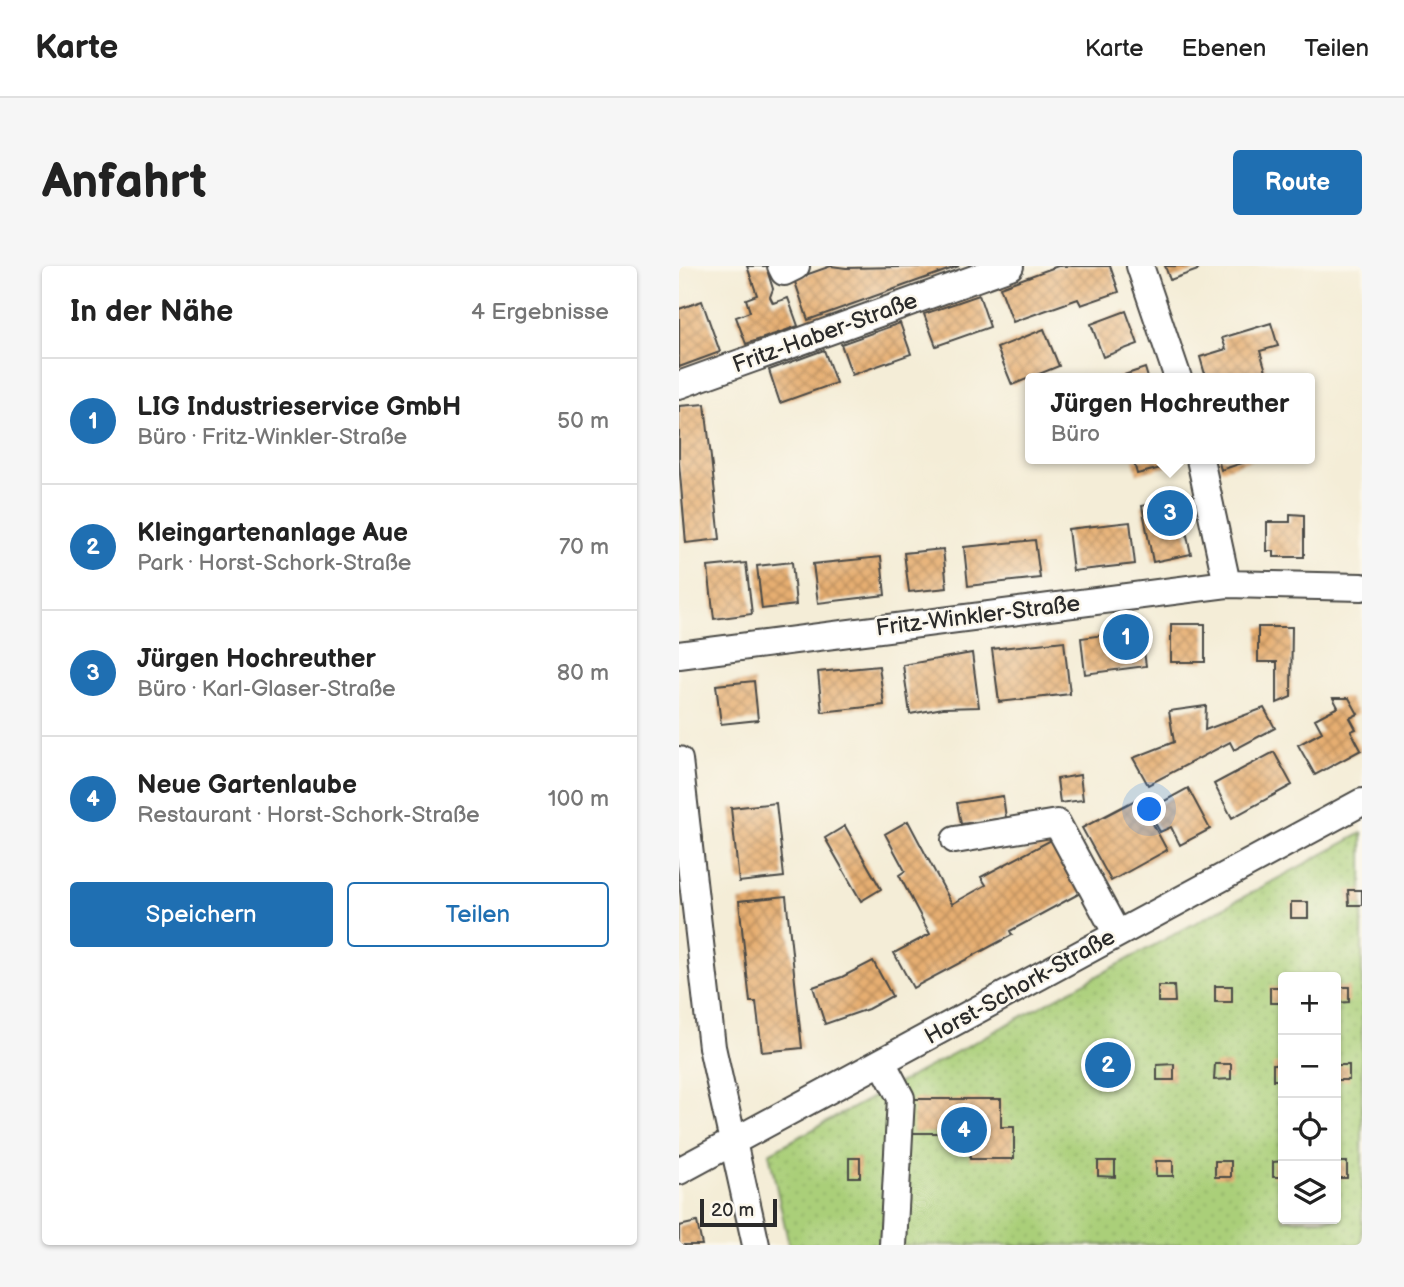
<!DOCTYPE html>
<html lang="de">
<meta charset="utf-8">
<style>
:root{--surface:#fff;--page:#f6f6f6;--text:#222;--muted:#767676;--line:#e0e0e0;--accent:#1f6fb2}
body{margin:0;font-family:"Balsamiq Sans",sans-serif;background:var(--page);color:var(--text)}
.controls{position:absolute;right:21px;bottom:21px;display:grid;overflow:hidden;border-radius:7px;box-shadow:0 2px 5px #0004}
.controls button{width:63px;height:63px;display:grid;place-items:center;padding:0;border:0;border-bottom:2px solid var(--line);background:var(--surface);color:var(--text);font:35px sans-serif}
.scale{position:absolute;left:21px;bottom:18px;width:77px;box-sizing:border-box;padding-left:7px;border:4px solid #2b2b2b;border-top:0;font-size:19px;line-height:24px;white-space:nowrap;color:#2b2b2b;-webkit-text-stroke:5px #fbf7ec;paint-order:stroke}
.you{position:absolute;left:471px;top:544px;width:24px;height:24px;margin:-18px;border:5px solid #fff;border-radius:50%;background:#1a73e8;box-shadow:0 0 0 10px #1a73e833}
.badge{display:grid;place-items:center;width:46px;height:46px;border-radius:50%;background:var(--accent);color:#fff;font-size:23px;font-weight:700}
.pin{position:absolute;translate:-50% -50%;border:4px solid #fff;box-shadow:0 2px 7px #0006}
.popup{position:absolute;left:346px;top:107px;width:290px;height:91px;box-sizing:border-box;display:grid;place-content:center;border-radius:7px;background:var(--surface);filter:drop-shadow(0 2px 5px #0005);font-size:23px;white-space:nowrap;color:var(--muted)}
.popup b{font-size:26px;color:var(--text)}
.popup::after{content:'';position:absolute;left:50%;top:100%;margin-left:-14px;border:14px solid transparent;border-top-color:var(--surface)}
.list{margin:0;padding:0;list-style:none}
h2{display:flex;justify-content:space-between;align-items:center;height:91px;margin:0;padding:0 28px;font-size:30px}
h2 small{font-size:23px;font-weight:400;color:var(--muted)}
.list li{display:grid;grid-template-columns:46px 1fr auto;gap:21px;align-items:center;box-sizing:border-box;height:126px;padding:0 28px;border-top:2px solid var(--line)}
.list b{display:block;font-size:26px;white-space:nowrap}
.list p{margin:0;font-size:23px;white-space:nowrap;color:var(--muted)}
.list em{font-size:23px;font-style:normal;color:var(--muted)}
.actions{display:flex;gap:14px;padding:21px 28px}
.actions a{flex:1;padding:16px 0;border:2px solid var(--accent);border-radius:7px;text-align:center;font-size:24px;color:var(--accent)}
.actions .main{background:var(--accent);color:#fff}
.icon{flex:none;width:38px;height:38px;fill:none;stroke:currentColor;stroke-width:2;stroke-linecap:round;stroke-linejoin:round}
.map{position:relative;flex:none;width:683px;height:979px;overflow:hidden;border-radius:7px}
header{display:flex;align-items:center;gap:42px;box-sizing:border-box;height:98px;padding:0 35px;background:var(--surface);border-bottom:2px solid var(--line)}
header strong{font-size:33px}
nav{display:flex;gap:38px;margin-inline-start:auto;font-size:24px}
.intro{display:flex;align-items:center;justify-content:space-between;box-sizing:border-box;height:168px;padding:0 42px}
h1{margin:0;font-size:49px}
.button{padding:18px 32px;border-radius:7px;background:var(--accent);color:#fff;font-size:24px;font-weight:700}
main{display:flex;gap:42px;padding:0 42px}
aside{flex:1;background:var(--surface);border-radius:7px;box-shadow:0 2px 5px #0004}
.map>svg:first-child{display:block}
.garden{fill:url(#garden-dots);stroke:#6a7d52;stroke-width:2;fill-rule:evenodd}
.building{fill:url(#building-cross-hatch)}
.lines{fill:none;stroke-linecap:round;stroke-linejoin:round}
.minor-casing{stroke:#494845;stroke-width:30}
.minor{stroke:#fff;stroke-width:26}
.labels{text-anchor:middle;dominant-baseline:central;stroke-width:5;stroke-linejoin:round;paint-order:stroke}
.street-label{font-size:23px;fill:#2b2b2b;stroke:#fbf7ec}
</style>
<header>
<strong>Karte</strong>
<nav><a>Karte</a><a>Ebenen</a><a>Teilen</a></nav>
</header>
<div class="intro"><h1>Anfahrt</h1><a class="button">Route</a></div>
<main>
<aside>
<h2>In der Nähe<small>4 Ergebnisse</small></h2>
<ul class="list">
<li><span class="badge">1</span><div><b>LIG Industrieservice GmbH</b><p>Büro · Fritz-Winkler-Straße</p></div><em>50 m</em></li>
<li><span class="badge">2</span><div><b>Kleingartenanlage Aue</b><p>Park · Horst-Schork-Straße</p></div><em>70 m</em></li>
<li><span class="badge">3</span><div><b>Jürgen Hochreuther</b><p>Büro · Karl-Glaser-Straße</p></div><em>80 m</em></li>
<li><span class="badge">4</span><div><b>Neue Gartenlaube</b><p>Restaurant · Horst-Schork-Straße</p></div><em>100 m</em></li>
</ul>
<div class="actions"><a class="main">Speichern</a><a>Teilen</a></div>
</aside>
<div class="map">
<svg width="683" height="979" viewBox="0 0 683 979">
<defs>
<pattern id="garden-dots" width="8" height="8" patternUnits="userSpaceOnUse" patternTransform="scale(1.75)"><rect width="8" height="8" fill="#aacf79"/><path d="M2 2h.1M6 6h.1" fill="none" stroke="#92b269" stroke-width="1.8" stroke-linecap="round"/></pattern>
<pattern id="building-cross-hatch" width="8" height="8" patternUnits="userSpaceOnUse" patternTransform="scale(1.75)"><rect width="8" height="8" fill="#e6ae71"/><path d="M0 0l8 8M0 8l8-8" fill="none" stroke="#bb8e5d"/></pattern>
</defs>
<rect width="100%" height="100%" fill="#fbf7ec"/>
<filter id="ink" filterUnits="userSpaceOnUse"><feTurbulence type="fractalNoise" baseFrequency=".0143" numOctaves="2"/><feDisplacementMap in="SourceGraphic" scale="14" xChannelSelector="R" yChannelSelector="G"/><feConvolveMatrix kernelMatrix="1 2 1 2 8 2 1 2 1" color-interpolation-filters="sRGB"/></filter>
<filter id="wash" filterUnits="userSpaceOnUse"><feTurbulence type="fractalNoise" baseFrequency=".00686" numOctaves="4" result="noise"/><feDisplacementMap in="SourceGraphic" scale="28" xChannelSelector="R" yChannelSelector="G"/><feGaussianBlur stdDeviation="1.57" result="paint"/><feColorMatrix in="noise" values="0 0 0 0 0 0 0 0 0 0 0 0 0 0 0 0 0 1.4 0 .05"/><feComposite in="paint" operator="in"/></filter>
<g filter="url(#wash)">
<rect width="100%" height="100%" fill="#f4edd7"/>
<path class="garden" d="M 683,567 L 683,979 L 110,979 L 90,887 ZM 604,711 L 657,711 L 657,953 L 604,953 Z"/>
<g id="blocks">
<path class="building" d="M 68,0 L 91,0 L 93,6 L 89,7 L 94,23 L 91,31 L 94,37 L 109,32 L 119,60 L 67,78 L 57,51 L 71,46 L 67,33 L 78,29 Z
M 152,0 L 167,2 L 280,0 L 129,54 L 115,13 Z
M 379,0 L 431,0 L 440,26 L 402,39 L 399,33 L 334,56 L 321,21 Z
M 486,0 L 517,0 L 519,4 L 491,14 Z
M 300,29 L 311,61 L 257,80 L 245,48 Z
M 23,35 L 41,86 L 0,101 L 0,43 Z
M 447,45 L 459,78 L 424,91 L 412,58 Z
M 221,57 L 232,88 L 173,109 L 162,78 Z
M 592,57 L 599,80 L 581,85 L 587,105 L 562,112 L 527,112 L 521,91 L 547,83 L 543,72 Z
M 365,63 L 380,100 L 333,119 L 318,82 Z
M 145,84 L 157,117 L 101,137 L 90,104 Z
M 466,102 L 469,112 L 436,112 Z
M 26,138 L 41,273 L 7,277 L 0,197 L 0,140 Z
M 454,193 L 492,193 L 494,199 L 458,208 Z
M 539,193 L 575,193 L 542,204 Z
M 500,232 L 512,288 L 474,296 L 463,240 Z
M 611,248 L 625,249 L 625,291 L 595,291 L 595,285 L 588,285 L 588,256 L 611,256 Z
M 451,256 L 456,298 L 394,305 L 389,263 Z
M 356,274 L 361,312 L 289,320 L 285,281 Z
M 264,283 L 268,322 L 230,326 L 225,287 Z
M 202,291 L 206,329 L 139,337 L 134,298 Z
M 113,296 L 117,339 L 83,343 L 78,300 Z
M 67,297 L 73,348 L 35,353 L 29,301 Z
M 492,358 L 526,358 L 526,396 L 492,396 Z
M 579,361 L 613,361 L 612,431 L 598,437 L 598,396 L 579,396 Z
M 462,364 L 467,400 L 406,408 L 402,372 Z
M 385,375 L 391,428 L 320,436 L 313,383 Z
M 293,387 L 300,441 L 264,442 L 231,448 L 224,399 Z
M 200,400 L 205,439 L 143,446 L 139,406 Z
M 75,415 L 79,454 L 42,458 L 37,419 Z
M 654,432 L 670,432 L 679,448 L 671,452 L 677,463 L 672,465 L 682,484 L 636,509 L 619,479 L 643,466 L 636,453 L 659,441 Z
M 527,440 L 526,464 L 585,442 L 596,462 L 555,484 L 551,476 L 469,519 L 454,492 L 495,476 L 490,445 Z
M 595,486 L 613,519 L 553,552 L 535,518 Z
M 401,509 L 404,534 L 381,537 L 378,513 Z
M 509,522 L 531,563 L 501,579 L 492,561 L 481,566 L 469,544 Z
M 324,530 L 327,552 L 282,558 L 278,537 Z
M 460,532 L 488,584 L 432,615 L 403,562 Z
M 97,537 L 105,611 L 60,616 L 52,542 Z
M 229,555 L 273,638 L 307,619 L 302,611 L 376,572 L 405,625 L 331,665 L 333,669 L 234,722 L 215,687 L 251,668 L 220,609 L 226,605 L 206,568 Z
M 166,560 L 202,623 L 182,635 L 146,572 Z
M 669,624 L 683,624 L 683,639 L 670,639 Z
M 107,630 L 123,782 L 83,786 L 77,736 L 71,736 L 60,635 Z
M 612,636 L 629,636 L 629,652 L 612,652 Z
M 194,695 L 213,730 L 189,743 L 146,758 L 134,721 L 163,711 Z
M 479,720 L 495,720 L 496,736 L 479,736 Z
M 536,720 L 553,720 L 553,736 L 536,736 Z
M 591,721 L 604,721 L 604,737 L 591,737 Z
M 657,721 L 670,721 L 670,736 L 657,737 Z
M 420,796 L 437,796 L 437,812 L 420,812 Z
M 495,798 L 495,814 L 478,814 L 478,799 Z
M 536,798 L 552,798 L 552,813 L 535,814 Z
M 594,798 L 604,798 L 604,814 L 594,814 Z
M 657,799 L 670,799 L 670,814 L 657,814 Z
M 234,833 L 322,833 L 322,861 L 335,861 L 335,893 L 291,893 L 291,873 L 295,873 L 295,867 L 234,867 Z
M 170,892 L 181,892 L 181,911 L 170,911 Z
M 419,895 L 436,895 L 436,911 L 419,910 Z
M 477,895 L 494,895 L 494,910 L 477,910 Z
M 536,895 L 552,895 L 552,911 L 536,911 Z
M 604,895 L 604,911 L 594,911 L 594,896 Z
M 657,896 L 668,896 L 668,912 L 657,912 Z
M 18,956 L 23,979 L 0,979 L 0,960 Z"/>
</g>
</g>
<g filter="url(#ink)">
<use href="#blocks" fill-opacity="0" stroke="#494845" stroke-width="2"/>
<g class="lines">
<g class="minor-casing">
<path id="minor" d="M 102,0 L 105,6 L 117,0
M 461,0 L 499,112
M 0,119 L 331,0
M 521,193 L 548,318
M 0,389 L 548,318 L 683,321
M 0,494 L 33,781 L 77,979
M 276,574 L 378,557 L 438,668
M 203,796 L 222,832 L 214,979
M 0,905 L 683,536"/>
</g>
<use href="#minor" class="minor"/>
</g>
</g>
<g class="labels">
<g class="street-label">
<text transform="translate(146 67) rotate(-20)">Fritz-Haber-Straße</text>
<text transform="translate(299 350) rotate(-7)">Fritz-Winkler-Straße</text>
<text transform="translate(341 721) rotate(-29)">Horst-Schork-Straße</text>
</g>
</g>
</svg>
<div class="controls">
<button>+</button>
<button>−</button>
<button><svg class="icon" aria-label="locate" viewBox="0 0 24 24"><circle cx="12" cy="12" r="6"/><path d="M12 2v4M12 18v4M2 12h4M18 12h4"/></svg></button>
<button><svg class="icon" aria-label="layers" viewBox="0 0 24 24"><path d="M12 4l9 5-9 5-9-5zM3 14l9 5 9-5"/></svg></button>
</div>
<div class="scale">20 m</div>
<div class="you"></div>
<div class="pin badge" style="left:447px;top:371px">1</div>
<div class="pin badge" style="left:429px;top:799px">2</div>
<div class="pin badge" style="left:491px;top:247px">3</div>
<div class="popup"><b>Jürgen Hochreuther</b>Büro</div>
<div class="pin badge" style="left:285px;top:864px">4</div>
</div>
</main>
